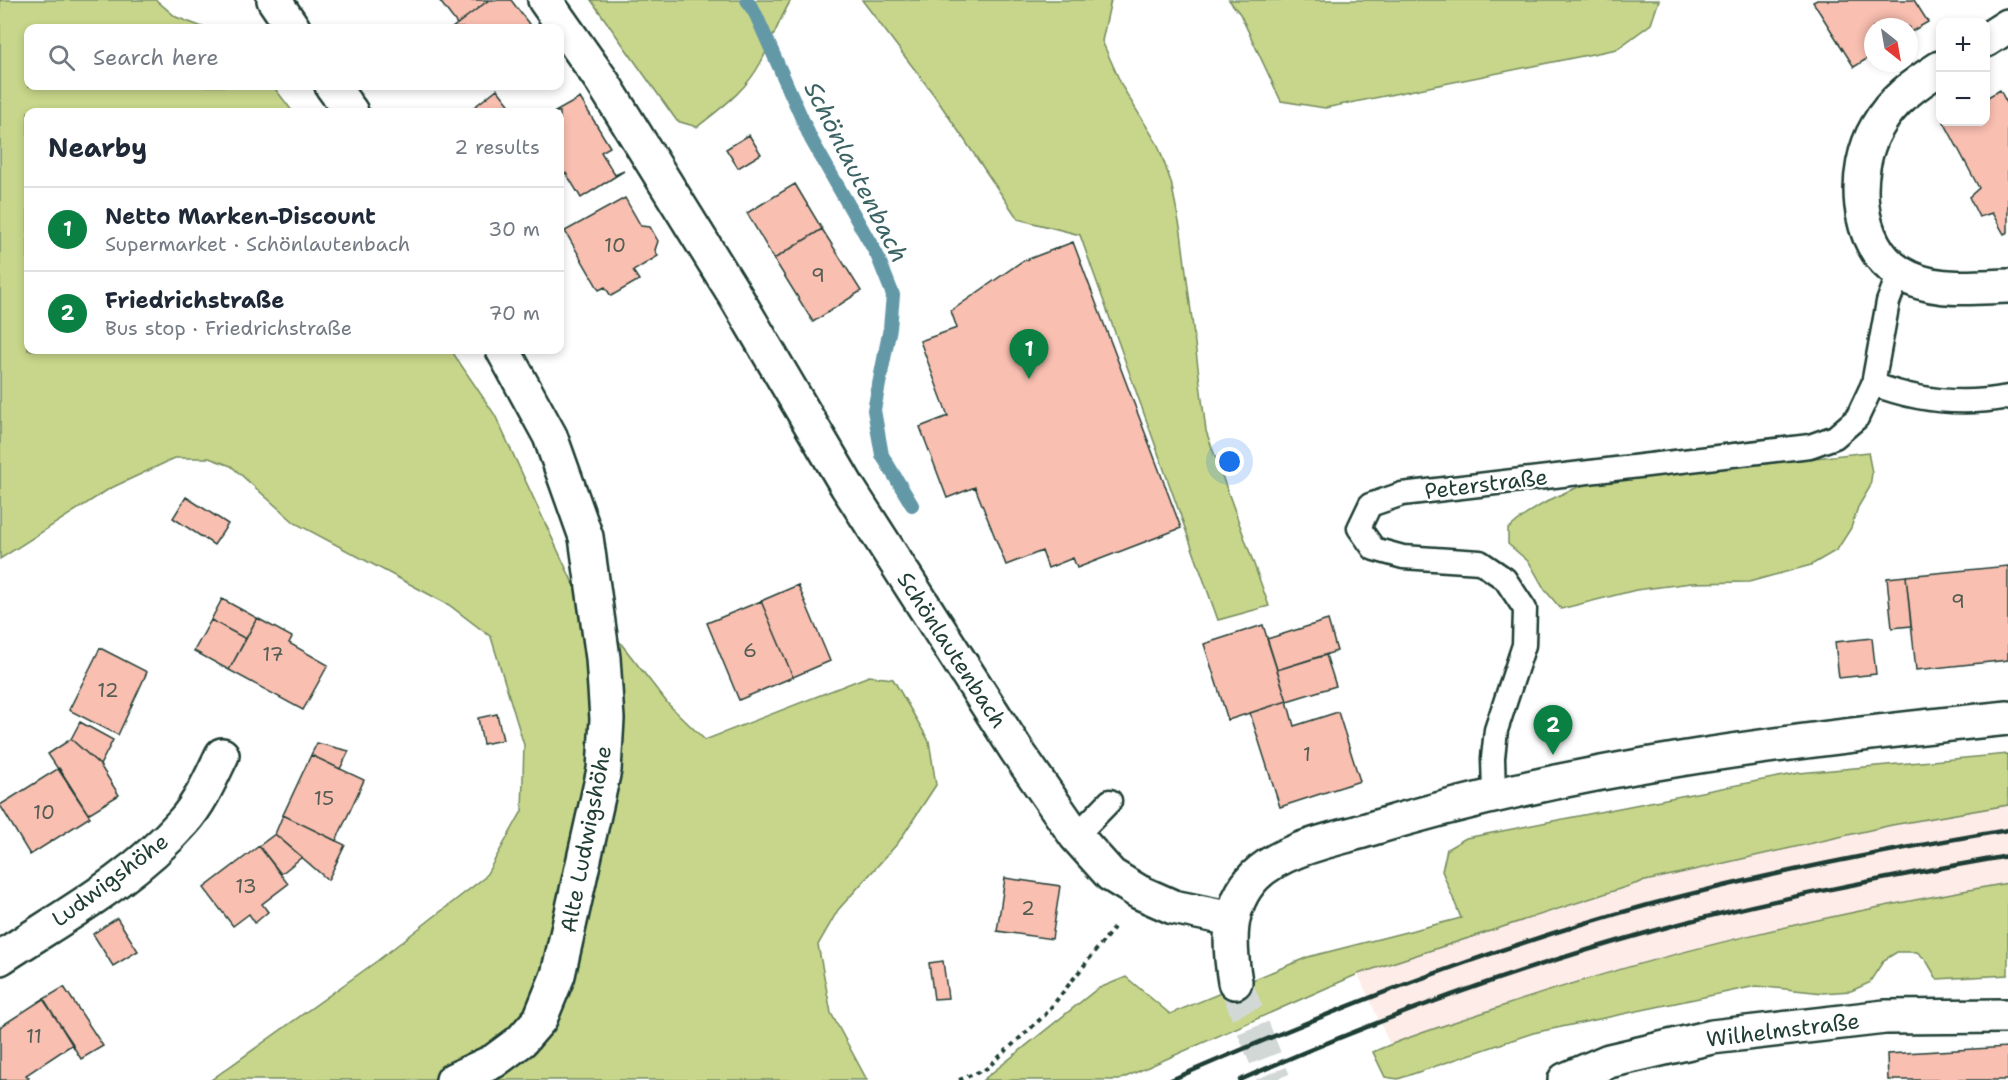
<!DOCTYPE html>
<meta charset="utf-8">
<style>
:root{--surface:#fff;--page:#f6f6f7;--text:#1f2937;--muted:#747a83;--line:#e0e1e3;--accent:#0b8043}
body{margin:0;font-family:"Shantell Sans",sans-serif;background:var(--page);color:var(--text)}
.controls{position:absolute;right:18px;top:18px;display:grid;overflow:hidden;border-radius:12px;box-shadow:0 3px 9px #0003}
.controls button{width:54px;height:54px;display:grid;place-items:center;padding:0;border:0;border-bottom:2px solid var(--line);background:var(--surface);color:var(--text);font:30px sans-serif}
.compass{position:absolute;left:1864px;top:18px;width:54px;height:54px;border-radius:50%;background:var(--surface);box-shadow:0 3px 9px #0003;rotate:149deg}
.you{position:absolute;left:1230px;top:462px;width:21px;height:21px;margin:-15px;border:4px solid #fff;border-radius:50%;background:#1a73e8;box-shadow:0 0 0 9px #1a73e833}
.badge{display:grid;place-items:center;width:39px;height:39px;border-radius:50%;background:var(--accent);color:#fff;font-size:20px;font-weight:700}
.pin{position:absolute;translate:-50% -50px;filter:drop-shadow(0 2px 3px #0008)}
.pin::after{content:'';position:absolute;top:32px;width:21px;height:18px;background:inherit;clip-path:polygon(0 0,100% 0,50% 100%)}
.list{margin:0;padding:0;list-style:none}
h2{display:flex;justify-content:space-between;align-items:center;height:78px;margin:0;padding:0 24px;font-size:26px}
h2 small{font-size:20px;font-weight:400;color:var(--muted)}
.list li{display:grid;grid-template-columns:39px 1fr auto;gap:18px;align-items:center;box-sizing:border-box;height:84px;padding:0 24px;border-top:2px solid var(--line)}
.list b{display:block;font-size:22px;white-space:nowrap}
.list p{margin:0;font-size:20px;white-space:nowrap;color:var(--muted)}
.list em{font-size:20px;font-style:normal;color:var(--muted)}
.icon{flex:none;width:33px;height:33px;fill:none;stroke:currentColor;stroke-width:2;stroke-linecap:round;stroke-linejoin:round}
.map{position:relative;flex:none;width:2008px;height:1080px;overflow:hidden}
.search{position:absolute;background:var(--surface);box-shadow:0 3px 9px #0003;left:24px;top:24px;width:540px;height:66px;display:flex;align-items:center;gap:15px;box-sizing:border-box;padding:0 21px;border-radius:12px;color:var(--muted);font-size:22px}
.panel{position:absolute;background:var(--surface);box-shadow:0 3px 9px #0003;left:24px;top:108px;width:540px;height:246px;border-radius:12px}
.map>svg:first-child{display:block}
.built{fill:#fdece8}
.green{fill:#c7d68a;stroke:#738a5f;stroke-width:1.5}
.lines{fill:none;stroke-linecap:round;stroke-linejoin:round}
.stream{stroke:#6398a7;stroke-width:14}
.building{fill:#f9bfb1;stroke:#1f3d34;stroke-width:1.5}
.street-tunnel{stroke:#d2d8d6;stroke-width:33;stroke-dasharray:33 16;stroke-linecap:butt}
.lane-casing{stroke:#1f3d34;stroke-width:27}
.street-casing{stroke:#1f3d34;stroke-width:38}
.path{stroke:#1f3d34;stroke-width:4;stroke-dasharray:4.5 4.5;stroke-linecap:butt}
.lane{stroke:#fff;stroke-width:22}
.street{stroke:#fff;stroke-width:33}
.rail{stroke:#1f3d34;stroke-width:4.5}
.labels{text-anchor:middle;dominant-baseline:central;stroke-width:5;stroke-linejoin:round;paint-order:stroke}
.number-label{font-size:20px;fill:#565e53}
.street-label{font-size:22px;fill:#1f3d34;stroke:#fff}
.water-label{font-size:24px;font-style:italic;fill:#3c6364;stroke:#fff}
</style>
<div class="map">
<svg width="2008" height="1080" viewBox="0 0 2008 1080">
<rect width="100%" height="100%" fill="#fff"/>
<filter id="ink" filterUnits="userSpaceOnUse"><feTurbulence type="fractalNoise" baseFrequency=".0167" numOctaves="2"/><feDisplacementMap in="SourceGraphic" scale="12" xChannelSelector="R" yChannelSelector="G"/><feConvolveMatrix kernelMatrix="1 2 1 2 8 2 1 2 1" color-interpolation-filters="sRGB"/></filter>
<g filter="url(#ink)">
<path class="built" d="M 2008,805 L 2008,883 L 1906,901 L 1662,957 L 1533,996 L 1390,1045 L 1358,974 L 1641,882 L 1892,825 Z"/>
<path class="green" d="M 0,0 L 156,0 L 176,17 L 205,28 L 28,28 L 28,86 L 273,86 L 293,112 L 28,112 L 28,350 L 451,350 L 495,415 L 572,581 L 669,705 L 705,740 L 869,676 L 893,679 L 929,741 L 936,785 L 898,843 L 838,910 L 818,945 L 831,1013 L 867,1080 L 211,1080 L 377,961 L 485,877 L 522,811 L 524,745 L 491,637 L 449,605 L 295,523 L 231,466 L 209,458 L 175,458 L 109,489 L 0,559 Z
M 591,0 L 791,0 C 778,22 772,41 761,62 C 746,91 721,108 697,127 L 677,121 Z
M 862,0 L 1111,0 L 1102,41 L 1123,88 L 1158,145 L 1171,182 L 1181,232 L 1206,431 L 1269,606 L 1218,620 L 1080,235 L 1018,219 L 934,95 Z
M 1229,0 L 1659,0 L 1651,24 L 1617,49 L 1325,108 L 1281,101 L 1240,14 Z
M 1868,452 L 1872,473 L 1870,487 L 1858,507 L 1851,528 L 1837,550 L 1811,565 L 1749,582 L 1691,583 L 1636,590 L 1561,609 L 1545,590 L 1529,562 L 1508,544 L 1508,529 C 1531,508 1556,495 1586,484 Z
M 2008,754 L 2008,805 L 1892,825 L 1641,882 L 1358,974 L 1119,1080 L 983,1080 L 1097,989 L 1126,977 L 1170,1014 L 1308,957 L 1461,918 L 1442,871 L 1447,849 L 1466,838 L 1799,773 Z
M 2008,883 L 2008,975 L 1937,979 L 1926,960 L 1917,952 L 1897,952 L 1884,960 L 1869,983 L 1851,991 L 1823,993 L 1756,986 L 1533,1033 L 1398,1079 L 1385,1077 L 1373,1052 C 1413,1034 1456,1022 1497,1008 C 1664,951 1835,913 2008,883 Z"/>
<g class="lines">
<path class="stream" d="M 747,0 L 756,15 L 811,139 L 877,255 L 893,295 L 890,328 L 874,410 L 882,455 L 912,505"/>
</g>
<path class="building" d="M 439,0 L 489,0 L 457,24 Z
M 489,0 L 511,0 L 532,28 L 452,28 Z
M 1817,0 L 1914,0 L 1928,22 L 1909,33 L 1909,27 L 1873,27 L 1873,55 L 1854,67 L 1813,2 Z
M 497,89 L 515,112 L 468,112 Z
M 2000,90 L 2008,105 L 2008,232 L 2004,234 L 1992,213 L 1979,217 L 1969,197 L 1979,188 L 1944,122 L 1986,122 L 1986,98 Z
M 580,98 L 610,147 L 601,152 L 615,175 L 624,171 L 581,198 L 566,173 L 560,177 L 560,112 L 555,112 Z
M 749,135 L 761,154 L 738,168 L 726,149 Z
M 795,184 L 822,229 L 774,259 L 747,213 Z
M 625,198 L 641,226 L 650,227 L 658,241 L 655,250 L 658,256 L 633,271 L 639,280 L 611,296 L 605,287 L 599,290 L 565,231 Z
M 822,229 L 861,291 L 813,322 L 774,259 Z
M 1073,242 L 1181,528 L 1077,568 L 1073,558 L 1048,568 L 1042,551 L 1006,565 L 975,487 L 947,498 L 920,427 L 948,416 L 920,341 L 957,328 L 951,311 L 1021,262 Z
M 186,497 L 228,524 L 214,545 L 173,518 Z
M 2008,566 L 2008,660 L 1916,670 L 1906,576 Z
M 1906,576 L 1911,626 L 1892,628 L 1887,578 Z
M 798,585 L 830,661 L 793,677 L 761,601 Z
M 222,599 L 257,618 L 246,639 L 211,620 Z
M 761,601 L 793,677 L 739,700 L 707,623 Z
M 257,618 L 292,637 L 289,643 L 328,665 L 303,710 L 229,670 Z
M 211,620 L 246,639 L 229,670 L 194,651 Z
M 1328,620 L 1337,651 L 1277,670 L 1267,639 Z
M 1263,625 L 1287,701 L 1228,720 L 1204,644 Z
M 1872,638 L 1876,674 L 1839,678 L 1835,642 Z
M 100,648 L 147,672 L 118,735 L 69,710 Z
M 1326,655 L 1336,686 L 1287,701 L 1277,670 Z
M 1287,701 L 1294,726 L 1338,712 L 1360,781 L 1280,807 L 1250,713 Z
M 497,714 L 503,740 L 483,744 L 478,718 Z
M 80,722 L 113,740 L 100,765 L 71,739 Z
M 71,739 L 100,765 L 119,795 L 88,814 L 48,754 Z
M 317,743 L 349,751 L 340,769 L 311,755 Z
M 311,755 L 364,780 L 336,841 L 283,815 Z
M 59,768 L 90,817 L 30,855 L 0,805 Z
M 283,815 L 345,845 L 328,880 L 275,834 Z
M 275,834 L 302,857 L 281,874 L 259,846 Z
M 259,846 L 288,884 L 262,904 L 268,912 L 255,923 L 249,914 L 233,926 L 204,888 Z
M 1005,878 L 1060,886 L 1052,939 L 997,931 Z
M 117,918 L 138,951 L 113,966 L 93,934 Z
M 943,961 L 948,998 L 934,999 L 929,963 Z
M 64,987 L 103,1046 L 81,1059 L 44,999 Z
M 43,999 L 73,1044 L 26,1075 L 29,1078 L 26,1080 L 0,1080 L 0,1027 Z
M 2008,1047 L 2008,1080 L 1888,1080 L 1887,1054 Z"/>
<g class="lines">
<path class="street-tunnel" d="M 1235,982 L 1274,1080"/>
<g class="lane-casing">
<path id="lane" d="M 1873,384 C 1917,401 1961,406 2008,397
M 1494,794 L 1493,758 L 1496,730 L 1524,645 L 1525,609 L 1505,579 L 1480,562 L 1403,557 L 1374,549 L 1359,528 L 1370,505 L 1402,494 L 1810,446 L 1835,437 L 1857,418 L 1873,384 L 1888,302 L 1899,273
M 1076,836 L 1110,801"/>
</g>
<g class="street-casing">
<path id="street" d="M 274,0 L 293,28
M 545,0 L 602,81 L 733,292 L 847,486 L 1017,751 L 1076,836 L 1111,875 L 1139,892 L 1173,907 L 1232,919
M 1986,40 L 2008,26
M 1940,68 C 1915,84 1892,100 1877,127 C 1852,169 1854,245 1900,273 C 1932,293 1972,287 2008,286
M 332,86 L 351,112
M 0,958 C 62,917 133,879 183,822 C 200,803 211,778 222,755
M 1235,982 C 1229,945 1226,906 1255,876 C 1281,850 1328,841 1363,831 C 1571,767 1791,740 2008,718
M 453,1080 L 494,1061 L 521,1041 L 540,1019 L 558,975 L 604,770 L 607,719 L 603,658 L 586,537 L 550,436 L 503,350
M 1565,1080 L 1609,1061 L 1712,1037 L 1885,1017 L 2008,1016"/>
</g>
<path class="path" d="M 959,1080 L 986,1069 L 1045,1015 L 1116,925"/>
<use href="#lane" class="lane"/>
<use href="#street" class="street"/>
<path class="rail" d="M 1171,1080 C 1327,1012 1484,950 1648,905 C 1767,873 1887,850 2008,830
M 1240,1080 C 1373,1021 1512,970 1653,931 C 1769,899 1889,877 2008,856"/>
</g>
</g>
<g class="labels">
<g class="number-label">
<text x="615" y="245">10</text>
<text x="818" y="275">9</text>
<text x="1958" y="601">9</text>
<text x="750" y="650">6</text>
<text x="273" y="654">17</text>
<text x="108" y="690">12</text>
<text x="1307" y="754">1</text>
<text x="324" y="798">15</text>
<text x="44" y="812">10</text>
<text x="246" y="886">13</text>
<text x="1028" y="908">2</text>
<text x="34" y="1036">11</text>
</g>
<g class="street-label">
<text transform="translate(1486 484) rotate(-7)">Peterstraße</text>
<text transform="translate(952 650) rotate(57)">Schönlautenbach</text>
<text transform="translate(586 839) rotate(-79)">Alte Ludwigshöhe</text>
<text transform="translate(110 880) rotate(-37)">Ludwigshöhe</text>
<text transform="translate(1783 1030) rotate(-7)">Wilhelmstraße</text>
</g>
<g class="water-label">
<text transform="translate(856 172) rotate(63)">Schönlautenbach</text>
</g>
</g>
</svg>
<div class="controls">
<button>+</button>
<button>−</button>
</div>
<svg class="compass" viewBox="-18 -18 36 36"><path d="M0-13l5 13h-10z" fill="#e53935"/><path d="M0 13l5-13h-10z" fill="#747a83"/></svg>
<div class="you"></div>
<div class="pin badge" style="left:1029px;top:379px">1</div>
<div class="pin badge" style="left:1553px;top:755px">2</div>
<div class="search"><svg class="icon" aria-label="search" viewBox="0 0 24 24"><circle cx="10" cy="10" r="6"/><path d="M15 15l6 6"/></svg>Search here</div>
<section class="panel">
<h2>Nearby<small>2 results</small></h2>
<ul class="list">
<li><span class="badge">1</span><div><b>Netto Marken-Discount</b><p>Supermarket · Schönlautenbach</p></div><em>30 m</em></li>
<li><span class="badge">2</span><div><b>Friedrichstraße</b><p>Bus stop · Friedrichstraße</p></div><em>70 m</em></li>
</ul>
</section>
</div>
